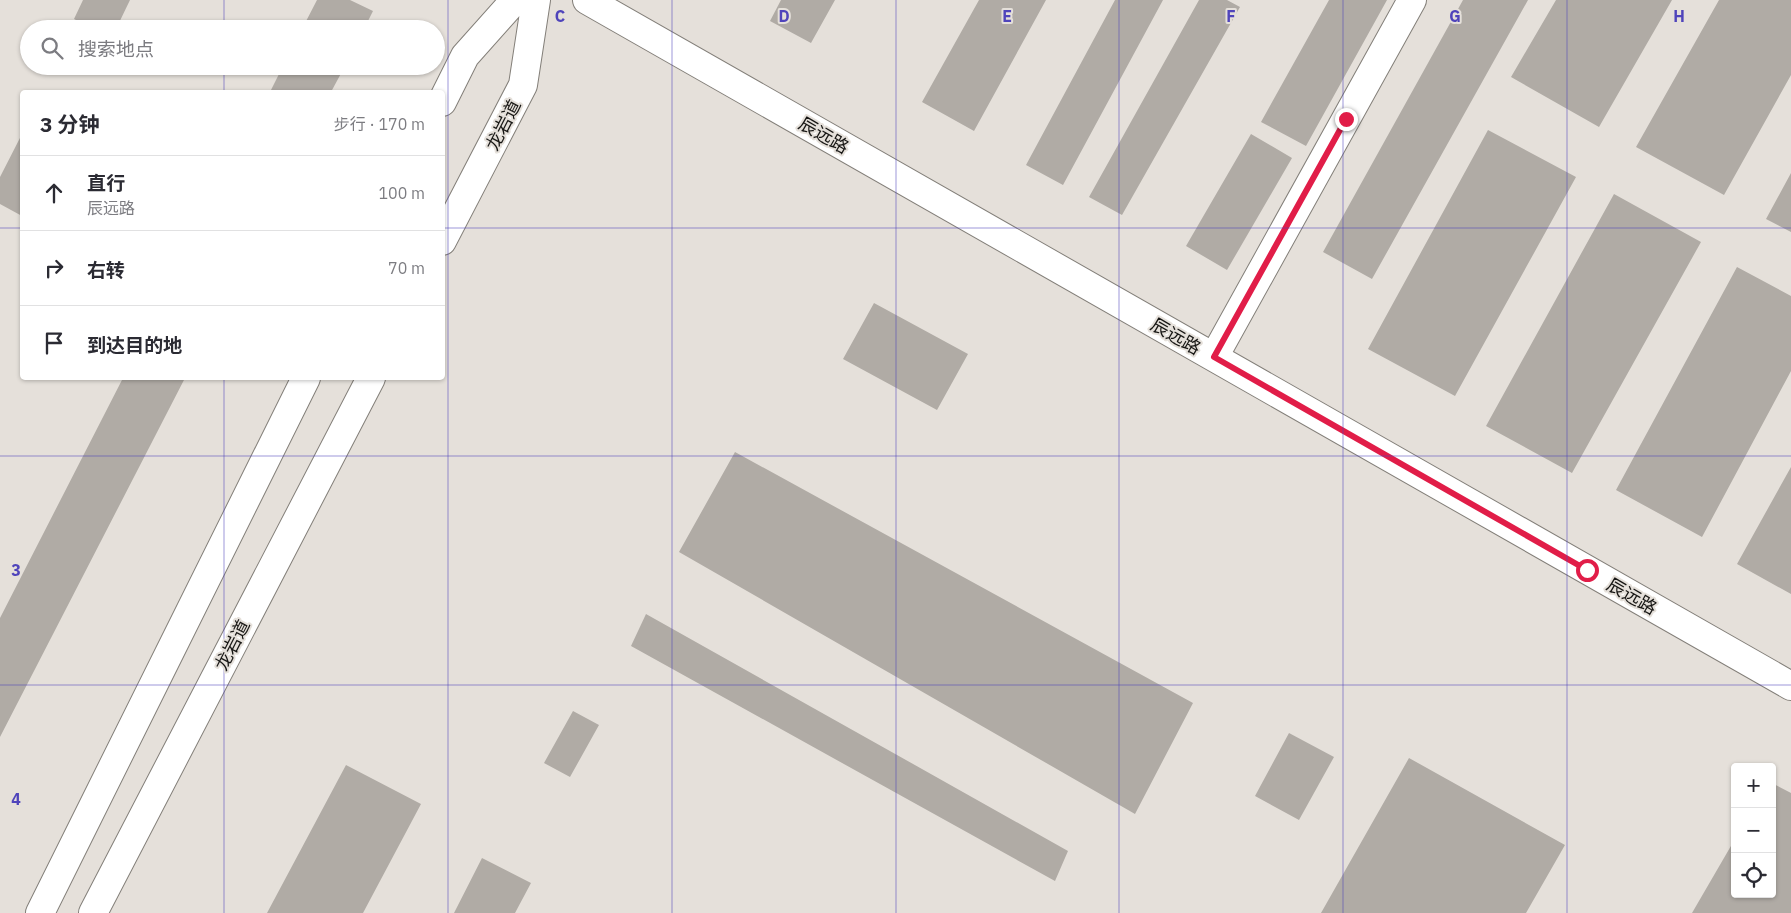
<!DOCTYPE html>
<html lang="zh">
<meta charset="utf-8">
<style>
:root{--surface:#fff;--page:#f7f7f7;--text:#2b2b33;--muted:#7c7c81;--line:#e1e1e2}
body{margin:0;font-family:"IBM Plex Sans","Noto Sans SC",sans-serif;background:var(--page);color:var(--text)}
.controls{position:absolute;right:15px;bottom:15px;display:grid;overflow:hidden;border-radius:5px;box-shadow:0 1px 4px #0004}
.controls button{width:45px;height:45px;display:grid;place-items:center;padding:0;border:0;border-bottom:1px solid var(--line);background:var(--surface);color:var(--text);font:25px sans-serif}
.stop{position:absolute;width:15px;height:15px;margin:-11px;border:4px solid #e11d48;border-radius:50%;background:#fff}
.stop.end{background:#e11d48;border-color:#fff;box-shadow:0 1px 5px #0008}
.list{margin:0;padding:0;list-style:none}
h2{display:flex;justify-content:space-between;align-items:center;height:65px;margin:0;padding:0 20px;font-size:21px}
h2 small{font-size:16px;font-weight:400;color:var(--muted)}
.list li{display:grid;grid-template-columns:32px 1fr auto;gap:15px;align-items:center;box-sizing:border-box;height:75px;padding:0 20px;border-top:1px solid var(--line)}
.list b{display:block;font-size:19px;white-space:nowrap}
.list p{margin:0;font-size:16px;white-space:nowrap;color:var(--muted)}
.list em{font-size:16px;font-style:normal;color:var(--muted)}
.icon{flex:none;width:28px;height:28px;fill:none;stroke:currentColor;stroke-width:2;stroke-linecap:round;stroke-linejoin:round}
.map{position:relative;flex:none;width:1791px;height:913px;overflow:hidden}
.search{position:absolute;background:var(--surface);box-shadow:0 1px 4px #0004;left:20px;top:20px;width:425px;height:55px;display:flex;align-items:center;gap:12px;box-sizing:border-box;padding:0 18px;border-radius:28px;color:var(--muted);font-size:19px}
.panel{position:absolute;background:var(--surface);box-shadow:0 1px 4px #0004;left:20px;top:90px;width:425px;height:290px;border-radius:5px}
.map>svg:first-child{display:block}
.building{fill:#b0aba5}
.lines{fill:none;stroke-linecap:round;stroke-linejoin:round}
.minor-casing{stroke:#837f79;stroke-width:30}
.minor{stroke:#fff;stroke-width:28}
.route{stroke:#e11d48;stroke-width:6}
.grid{fill:none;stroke:#4f44bb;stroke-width:1;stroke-opacity:0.55}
.labels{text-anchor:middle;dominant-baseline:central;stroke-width:4;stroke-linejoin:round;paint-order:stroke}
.street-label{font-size:18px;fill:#171614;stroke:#e5e0da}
.grid-label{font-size:16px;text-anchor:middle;font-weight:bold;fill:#4f44bb;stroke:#e5e0da;stroke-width:4;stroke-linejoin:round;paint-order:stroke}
</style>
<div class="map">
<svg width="1791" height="913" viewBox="0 0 1791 913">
<rect width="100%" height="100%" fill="#e5e0da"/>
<path class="building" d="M 83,0 L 130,0 L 116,29 L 94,29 L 74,19 Z
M 317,0 L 350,0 L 373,11 L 364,29 L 302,29 Z
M 781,0 L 835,0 L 811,43 L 770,21 Z
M 979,0 L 1046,0 L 974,131 L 922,102 Z
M 1115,0 L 1163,0 L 1063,185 L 1026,165 Z
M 1199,0 L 1227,0 L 1240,7 L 1122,215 L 1089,197 Z
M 1329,0 L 1387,0 L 1306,146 L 1261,122 Z
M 1463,0 L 1528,0 L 1372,279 L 1323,252 Z
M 1556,0 L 1672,0 L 1599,127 L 1511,77 Z
M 1719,0 L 1791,0 L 1791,75 L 1724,195 L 1636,147 Z
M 283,66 L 345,66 L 331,92 L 270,92 Z
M 1488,130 L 1576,177 L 1455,396 L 1368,349 Z
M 22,134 L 22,216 L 0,204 L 0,177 Z
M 1251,134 L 1292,158 L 1227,270 L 1186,246 Z
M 1791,173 L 1791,232 L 1766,219 Z
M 1614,194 L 1701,242 L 1572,473 L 1486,426 Z
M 1737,267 L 1791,296 L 1791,371 L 1702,537 L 1616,490 Z
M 874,303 L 968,354 L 937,410 L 843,359 Z
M 123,378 L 185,378 L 0,737 L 0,618 Z
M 735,452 L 1193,703 L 1135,814 L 679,552 Z
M 1791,467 L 1791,594 L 1737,564 Z
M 646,614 L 1068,851 L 1055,881 L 631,646 Z
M 573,711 L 599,725 L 570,777 L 544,763 Z
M 1289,733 L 1334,757 L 1299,820 L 1255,796 Z
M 1409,758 L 1565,845 L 1526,913 L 1321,913 Z
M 346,765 L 421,804 L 363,913 L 267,913 Z
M 1772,783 L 1791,793 L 1791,913 L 1692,913 L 1735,839 L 1735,894 L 1772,894 Z
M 482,858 L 531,883 L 515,913 L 454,913 Z"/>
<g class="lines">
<g class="minor-casing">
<path id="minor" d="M 587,0 L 1791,686
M 442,102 L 465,56 L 515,0
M 442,241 L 523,85 L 536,0
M 1214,357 L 1412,0
M 40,913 L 306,378
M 93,913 L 371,378"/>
</g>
<use href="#minor" class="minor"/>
</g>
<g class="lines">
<path class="route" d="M 1346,119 L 1214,357 L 1587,570"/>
</g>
<path class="grid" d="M 224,0 L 224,29M 448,0 L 448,913M 672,0 L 672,913M 896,0 L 896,913M 1119,0 L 1119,913M 1343,0 L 1343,913M 1567,0 L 1567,913M 224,66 L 224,92M 0,228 L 22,228M 442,228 L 1791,228M 224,378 L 224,913M 0,456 L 1791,456M 0,685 L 1791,685"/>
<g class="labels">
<g class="street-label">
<text transform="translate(503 125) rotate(-63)">龙岩道</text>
<text transform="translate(824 135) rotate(30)">辰远路</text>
<text transform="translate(1176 336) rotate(30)">辰远路</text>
<text transform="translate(1632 596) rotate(30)">辰远路</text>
<text transform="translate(232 645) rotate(-63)">龙岩道</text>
</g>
</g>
<g class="grid-label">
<text x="560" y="22">C</text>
<text x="784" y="22">D</text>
<text x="1007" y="22">E</text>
<text x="1231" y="22">F</text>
<text x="1455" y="22">G</text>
<text x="1679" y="22">H</text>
<text x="16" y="576">3</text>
<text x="16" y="805">4</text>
</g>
</svg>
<div class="controls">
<button>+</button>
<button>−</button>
<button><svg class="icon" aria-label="locate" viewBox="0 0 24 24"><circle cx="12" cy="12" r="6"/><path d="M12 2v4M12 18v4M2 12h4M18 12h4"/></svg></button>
</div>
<div class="stop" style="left:1587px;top:570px"></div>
<div class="stop end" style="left:1346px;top:119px"></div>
<div class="search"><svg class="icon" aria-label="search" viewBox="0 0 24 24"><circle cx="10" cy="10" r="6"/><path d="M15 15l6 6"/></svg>搜索地点</div>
<section class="panel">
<h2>3 分钟<small>步行 · 170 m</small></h2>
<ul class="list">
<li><svg class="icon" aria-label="ahead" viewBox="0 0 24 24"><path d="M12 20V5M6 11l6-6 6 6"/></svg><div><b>直行</b><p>辰远路</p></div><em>100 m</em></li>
<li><svg class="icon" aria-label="right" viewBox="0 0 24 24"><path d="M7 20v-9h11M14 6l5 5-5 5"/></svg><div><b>右转</b></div><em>70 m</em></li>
<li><svg class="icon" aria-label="arrive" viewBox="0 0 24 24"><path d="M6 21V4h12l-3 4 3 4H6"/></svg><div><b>到达目的地</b></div></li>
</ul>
</section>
</div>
